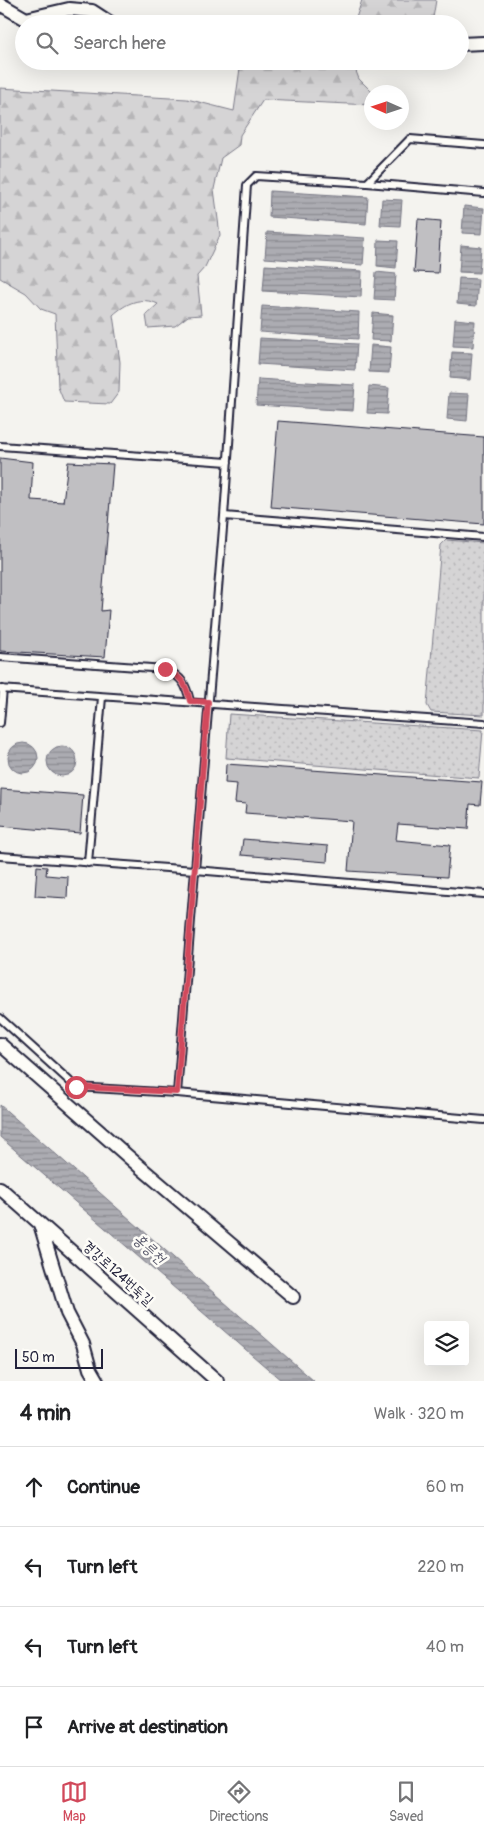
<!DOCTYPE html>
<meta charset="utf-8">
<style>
:root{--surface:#fff;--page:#f2f2f2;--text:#202124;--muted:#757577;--line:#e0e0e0;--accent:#d1495b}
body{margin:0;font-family:Pangolin,"Poor Story",sans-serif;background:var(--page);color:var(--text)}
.controls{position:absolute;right:15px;bottom:15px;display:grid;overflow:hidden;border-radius:5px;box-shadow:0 5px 20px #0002}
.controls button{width:45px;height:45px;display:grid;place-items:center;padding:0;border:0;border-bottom:1px solid var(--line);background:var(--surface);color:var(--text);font:25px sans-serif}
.compass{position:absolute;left:364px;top:85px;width:45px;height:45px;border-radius:50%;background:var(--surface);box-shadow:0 5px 20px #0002;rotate:273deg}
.scale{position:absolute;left:15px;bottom:12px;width:88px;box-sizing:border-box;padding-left:5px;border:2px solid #22223b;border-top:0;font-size:14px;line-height:18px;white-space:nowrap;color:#22223b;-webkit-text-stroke:4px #fdfcf7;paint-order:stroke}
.stop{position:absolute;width:15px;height:15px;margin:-11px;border:4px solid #d1495b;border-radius:50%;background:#fff}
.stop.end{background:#d1495b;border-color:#fff;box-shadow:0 1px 5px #0008}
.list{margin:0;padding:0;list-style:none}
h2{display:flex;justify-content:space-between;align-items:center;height:65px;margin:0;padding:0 20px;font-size:21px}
h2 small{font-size:16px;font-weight:400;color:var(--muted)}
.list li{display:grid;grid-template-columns:32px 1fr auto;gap:15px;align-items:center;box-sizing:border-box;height:80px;padding:0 20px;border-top:1px solid var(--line)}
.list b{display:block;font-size:19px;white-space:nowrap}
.list em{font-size:16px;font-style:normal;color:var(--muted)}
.icon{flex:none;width:28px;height:28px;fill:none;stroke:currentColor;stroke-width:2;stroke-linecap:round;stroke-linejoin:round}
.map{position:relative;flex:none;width:484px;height:1381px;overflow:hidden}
.search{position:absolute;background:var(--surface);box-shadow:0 5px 20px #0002;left:15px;right:15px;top:15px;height:55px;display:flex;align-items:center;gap:12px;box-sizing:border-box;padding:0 18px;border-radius:28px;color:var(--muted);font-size:19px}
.sheet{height:385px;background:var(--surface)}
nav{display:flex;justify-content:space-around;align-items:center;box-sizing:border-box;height:70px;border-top:1px solid var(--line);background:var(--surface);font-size:14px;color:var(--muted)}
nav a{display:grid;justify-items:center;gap:2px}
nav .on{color:var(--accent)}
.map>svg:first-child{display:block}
.grass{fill:url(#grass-dots);stroke:#7c7b88}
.forest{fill:url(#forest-firs);stroke:#7c7b88}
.water{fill:url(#water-rules);stroke:#757582}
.building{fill:#c0bfc2;stroke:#22223b}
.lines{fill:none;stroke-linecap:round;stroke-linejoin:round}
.service-casing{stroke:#22223b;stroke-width:10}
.minor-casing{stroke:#22223b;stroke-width:16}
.service{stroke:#fdfcf7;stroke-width:6}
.minor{stroke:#fdfcf7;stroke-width:12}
.route{stroke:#d1495b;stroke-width:6}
.labels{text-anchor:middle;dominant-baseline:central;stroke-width:5;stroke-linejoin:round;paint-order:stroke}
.street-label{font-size:14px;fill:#22223b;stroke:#fdfcf7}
.water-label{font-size:15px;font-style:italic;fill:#59596b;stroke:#fdfcf7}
</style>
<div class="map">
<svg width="484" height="1381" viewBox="0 0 484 1381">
<defs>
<pattern id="grass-dots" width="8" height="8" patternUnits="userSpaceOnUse" patternTransform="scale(1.25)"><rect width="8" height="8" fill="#d5d4d5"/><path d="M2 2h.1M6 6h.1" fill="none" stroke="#b7b6b8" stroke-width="1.8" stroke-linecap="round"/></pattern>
<pattern id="forest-firs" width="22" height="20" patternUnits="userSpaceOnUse" patternTransform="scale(1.25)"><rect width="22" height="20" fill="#d5d4d5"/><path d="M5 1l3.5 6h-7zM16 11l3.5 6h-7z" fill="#b7b6b8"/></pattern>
<pattern id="water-rules" width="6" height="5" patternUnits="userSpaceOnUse" patternTransform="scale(1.25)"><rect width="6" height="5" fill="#acacb2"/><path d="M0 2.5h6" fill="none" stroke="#8c8c92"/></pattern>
</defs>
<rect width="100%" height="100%" fill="#f4f3ef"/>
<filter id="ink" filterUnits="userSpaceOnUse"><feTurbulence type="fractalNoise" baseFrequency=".02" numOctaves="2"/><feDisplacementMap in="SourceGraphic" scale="10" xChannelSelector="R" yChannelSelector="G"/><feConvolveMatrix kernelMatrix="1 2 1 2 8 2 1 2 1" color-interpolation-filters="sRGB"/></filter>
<g filter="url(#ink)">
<path class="grass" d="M 446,540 L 484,543 L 484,715 L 431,712 L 427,705 L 441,545 Z
M 229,714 L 483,730 L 479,778 L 226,758 Z"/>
<path class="forest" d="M 362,0 L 436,0 L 432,24 L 354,24 Z
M 241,61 L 352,61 L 359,79 L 372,92 L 371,105 L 263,100 L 240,135 L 239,145 L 221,158 L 214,189 L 220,235 L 205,267 L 197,276 L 201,315 L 188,316 L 175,326 L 148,328 L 146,315 L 158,304 C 141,296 126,303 113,315 L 120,362 L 119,392 L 110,404 L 64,402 L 58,387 L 55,314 L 41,309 L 26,293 L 0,278 L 0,88 L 187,99 L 234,111 Z"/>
<path class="water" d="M 270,191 L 368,197 L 366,224 L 269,217 Z
M 382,199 L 402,200 L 400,226 L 380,225 Z
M 464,206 L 484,208 L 482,234 L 462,233 Z
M 267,232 L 365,238 L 363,265 L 265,258 Z
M 378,240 L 398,241 L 396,268 L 377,266 Z
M 461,245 L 481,247 L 479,273 L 459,272 Z
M 265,265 L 362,271 L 361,297 L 263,291 Z
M 376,272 L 396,274 L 394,300 L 374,299 Z
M 459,278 L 478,279 L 476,306 L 457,304 Z
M 262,306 L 359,312 L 358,339 L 260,332 Z
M 373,313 L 393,315 L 391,341 L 371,340 Z
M 455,319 L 475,321 L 473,347 L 453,346 Z
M 260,338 L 357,344 L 355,370 L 258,364 Z
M 371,345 L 391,347 L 389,373 L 369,372 Z
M 452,352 L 472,353 L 470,380 L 450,378 Z
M 258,379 L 355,385 L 353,411 L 256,405 Z
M 369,386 L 389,388 L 387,414 L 367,413 Z
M 449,393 L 469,394 L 467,421 L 447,419 Z
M8 758a15 15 0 1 1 30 0a15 15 0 1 1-30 0Z
M47 761a15 15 0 1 1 30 0a15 15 0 1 1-30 0Z
M 0,1105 L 314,1381 L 282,1381 L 0,1137 Z"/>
<path class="building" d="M 418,219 L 441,221 L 438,273 L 414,272 Z
M 278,421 L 484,437 L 484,524 L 271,507 Z
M 0,458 L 33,462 L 31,500 L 63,502 L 68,462 L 113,464 L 101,611 L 109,610 L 105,657 L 0,651 Z
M 226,764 L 482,782 L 480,805 L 470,804 L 468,829 L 398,824 L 396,840 L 450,845 L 447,877 L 348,871 L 352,821 L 245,813 L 246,804 L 235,803 L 237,784 L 225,783 Z
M 1,789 L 83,795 L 80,833 L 0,826 Z
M 243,839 L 328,846 L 327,862 L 241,855 Z
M 37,866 L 47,867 L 46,875 L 68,877 L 67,898 L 35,896 Z"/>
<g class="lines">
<g class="service-casing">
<path id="service" d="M 367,183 L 484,193
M 0,446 L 228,462
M 224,516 L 484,537
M 0,657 L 165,669 C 182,677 186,684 190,701
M 0,689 L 484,723
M 0,723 L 3,689
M 0,856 L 195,870 L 224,516 L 247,185 L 256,176 L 367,183 L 410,139 L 484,145
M 88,863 L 102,697
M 0,1018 L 76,1087 L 177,1093 L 484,1120
M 177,1093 L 195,870 L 484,894"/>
</g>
<g class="minor-casing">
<path id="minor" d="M 0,4 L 26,19 L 69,9 L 92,11 L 112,24
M 460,44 L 484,43
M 0,1044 L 140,1167 L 293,1297
M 0,1188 L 217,1381
M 40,1224 L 67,1313 L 83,1344 L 90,1369 L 97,1381"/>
</g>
<use href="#service" class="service"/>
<use href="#minor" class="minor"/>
</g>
</g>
<g class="lines" filter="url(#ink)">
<path class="route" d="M 76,1087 L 177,1092 L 208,702 L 190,701 C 186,684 182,677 165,669"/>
</g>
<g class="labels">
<g class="street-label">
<text transform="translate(118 1273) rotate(42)">경강로124번둑길</text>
</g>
<g class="water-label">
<text transform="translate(149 1249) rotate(42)">홍릉천</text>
</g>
</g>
</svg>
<div class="controls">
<button><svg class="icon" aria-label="layers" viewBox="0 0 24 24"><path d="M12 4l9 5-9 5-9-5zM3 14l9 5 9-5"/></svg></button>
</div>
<svg class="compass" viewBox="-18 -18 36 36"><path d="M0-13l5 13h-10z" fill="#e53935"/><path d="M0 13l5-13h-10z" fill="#757577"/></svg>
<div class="scale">50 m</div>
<div class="stop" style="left:76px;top:1087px"></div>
<div class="stop end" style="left:165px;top:669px"></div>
<div class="search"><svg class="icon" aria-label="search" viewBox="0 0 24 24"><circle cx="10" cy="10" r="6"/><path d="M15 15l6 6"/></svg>Search here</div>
</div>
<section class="sheet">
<h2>4 min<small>Walk · 320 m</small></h2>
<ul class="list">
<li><svg class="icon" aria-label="ahead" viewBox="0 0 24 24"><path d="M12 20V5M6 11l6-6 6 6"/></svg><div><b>Continue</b></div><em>60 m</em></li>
<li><svg class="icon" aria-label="left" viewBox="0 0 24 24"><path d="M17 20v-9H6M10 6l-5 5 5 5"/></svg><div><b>Turn left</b></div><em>220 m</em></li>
<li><svg class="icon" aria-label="left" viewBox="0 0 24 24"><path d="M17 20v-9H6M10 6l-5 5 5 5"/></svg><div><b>Turn left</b></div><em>40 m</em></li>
<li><svg class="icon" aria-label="arrive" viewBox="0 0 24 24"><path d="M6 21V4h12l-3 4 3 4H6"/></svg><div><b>Arrive at destination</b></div></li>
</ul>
</section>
<nav>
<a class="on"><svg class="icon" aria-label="map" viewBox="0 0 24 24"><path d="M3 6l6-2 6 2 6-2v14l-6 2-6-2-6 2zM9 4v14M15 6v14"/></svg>Map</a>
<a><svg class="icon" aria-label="directions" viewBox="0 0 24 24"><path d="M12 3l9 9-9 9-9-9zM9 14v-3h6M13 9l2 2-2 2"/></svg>Directions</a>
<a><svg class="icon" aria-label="saved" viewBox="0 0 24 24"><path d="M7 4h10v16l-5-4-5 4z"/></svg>Saved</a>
</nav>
